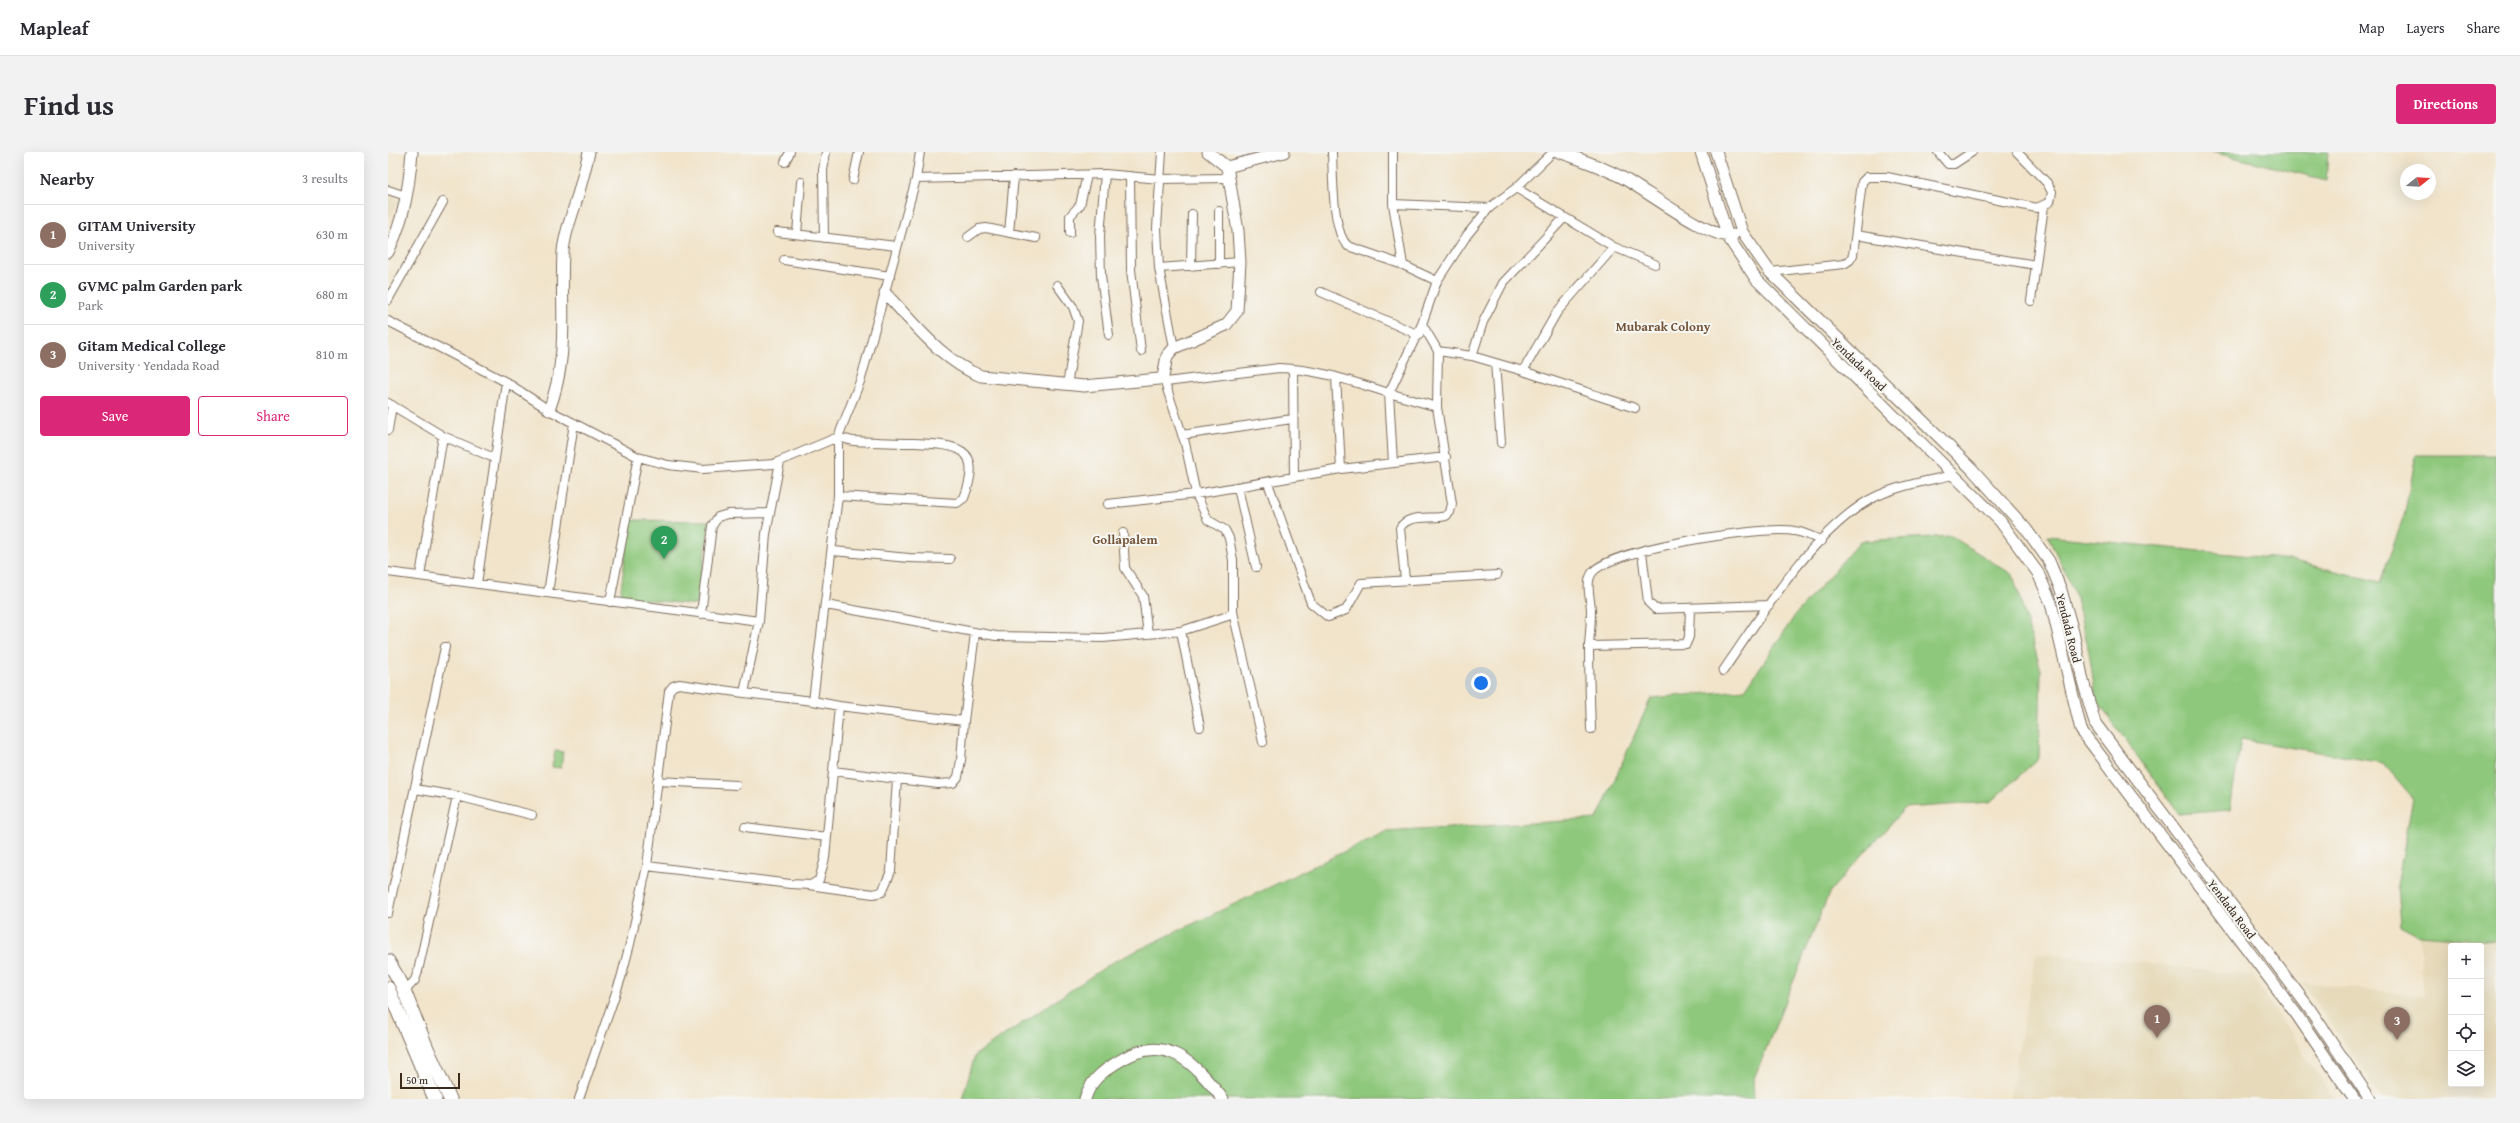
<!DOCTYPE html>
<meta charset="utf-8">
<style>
:root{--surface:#fff;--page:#f2f2f3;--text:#2b2b33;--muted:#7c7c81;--line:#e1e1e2;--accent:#db2777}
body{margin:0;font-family:"Gentium Book Plus",serif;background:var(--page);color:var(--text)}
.controls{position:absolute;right:12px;bottom:12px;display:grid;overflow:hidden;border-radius:4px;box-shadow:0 4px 16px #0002}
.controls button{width:36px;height:36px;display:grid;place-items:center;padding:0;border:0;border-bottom:1px solid var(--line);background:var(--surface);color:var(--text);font:20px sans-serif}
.compass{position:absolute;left:2012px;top:12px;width:36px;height:36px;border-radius:50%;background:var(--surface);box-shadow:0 4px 16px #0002;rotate:72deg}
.scale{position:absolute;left:12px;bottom:10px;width:60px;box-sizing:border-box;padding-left:4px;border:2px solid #3b2a1e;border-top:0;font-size:11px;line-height:14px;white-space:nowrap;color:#3b2a1e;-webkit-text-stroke:3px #f6f6f2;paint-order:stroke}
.you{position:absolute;left:1093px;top:531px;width:14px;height:14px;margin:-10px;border:3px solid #fff;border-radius:50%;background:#1a73e8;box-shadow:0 0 0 6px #1a73e833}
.badge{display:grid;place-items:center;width:26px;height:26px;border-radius:50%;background:var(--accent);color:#fff;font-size:13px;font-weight:700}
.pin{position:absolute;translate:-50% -33px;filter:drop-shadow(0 1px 2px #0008)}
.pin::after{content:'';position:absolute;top:21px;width:14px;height:12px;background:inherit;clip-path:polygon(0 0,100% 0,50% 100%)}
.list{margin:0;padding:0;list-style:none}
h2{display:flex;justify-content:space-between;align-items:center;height:52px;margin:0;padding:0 16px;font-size:17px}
h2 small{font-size:13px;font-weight:400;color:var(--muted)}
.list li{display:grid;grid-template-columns:26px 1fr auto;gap:12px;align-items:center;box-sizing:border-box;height:60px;padding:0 16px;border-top:1px solid var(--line)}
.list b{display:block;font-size:15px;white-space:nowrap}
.list p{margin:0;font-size:13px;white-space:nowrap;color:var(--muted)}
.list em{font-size:13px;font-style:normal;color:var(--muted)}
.actions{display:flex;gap:8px;padding:12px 16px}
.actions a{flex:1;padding:9px 0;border:1px solid var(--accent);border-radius:4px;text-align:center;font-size:14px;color:var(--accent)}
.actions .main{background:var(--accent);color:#fff}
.icon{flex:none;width:22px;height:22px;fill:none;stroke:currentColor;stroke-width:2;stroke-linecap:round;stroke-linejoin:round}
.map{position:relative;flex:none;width:2108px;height:947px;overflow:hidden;border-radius:4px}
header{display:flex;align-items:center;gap:24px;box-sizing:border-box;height:56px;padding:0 20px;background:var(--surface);border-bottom:1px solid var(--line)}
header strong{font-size:19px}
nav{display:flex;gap:22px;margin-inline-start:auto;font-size:14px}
.intro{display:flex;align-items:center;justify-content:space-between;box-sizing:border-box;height:96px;padding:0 24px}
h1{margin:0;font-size:28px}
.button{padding:10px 18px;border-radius:4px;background:var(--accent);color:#fff;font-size:14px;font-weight:700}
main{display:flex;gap:24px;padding:0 24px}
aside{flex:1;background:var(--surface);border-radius:4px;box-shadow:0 4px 16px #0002}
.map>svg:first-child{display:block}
.built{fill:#e6daba;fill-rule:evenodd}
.green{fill:#8ec87b;stroke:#64794c}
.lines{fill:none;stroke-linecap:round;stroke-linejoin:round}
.street-casing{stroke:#7b6b5b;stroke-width:10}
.secondary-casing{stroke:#7b6b5b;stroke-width:13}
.primary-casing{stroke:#7b6b5b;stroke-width:15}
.street{stroke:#fff;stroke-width:8}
.secondary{stroke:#fff;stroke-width:11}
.primary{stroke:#fff;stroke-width:13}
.labels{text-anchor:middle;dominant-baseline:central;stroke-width:4;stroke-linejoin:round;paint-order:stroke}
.street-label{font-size:12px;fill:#3b2a1e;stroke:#f6f6f2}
.neighbourhood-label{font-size:13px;font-weight:bold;fill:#745438;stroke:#f6f6f2}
</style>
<header>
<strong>Mapleaf</strong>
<nav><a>Map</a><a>Layers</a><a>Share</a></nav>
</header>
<div class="intro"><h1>Find us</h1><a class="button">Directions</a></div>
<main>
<aside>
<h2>Nearby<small>3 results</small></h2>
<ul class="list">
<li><span class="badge" style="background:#8d6e63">1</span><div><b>GITAM University</b><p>University</p></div><em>630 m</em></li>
<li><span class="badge" style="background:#2e9e5b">2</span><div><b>GVMC palm Garden park</b><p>Park</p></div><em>680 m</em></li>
<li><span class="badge" style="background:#8d6e63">3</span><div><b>Gitam Medical College</b><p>University · Yendada Road</p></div><em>810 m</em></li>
</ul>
<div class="actions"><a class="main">Save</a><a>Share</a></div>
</aside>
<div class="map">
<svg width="2108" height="947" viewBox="0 0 2108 947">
<rect width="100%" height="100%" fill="#f6f6f2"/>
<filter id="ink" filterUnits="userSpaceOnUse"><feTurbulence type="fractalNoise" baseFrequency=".025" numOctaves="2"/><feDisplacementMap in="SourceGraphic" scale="8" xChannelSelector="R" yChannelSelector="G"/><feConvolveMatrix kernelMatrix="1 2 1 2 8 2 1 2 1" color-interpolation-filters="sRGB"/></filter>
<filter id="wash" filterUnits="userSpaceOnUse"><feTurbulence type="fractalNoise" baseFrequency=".012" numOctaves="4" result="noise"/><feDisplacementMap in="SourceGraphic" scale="16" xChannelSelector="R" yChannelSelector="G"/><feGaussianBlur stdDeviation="0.9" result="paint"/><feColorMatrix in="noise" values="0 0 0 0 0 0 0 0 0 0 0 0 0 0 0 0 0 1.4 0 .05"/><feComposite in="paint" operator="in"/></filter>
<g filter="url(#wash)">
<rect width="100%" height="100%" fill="#f1e4cb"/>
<path class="built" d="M 0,43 L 12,48 L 0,67 Z
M 2031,783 L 2108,789 L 2108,947 L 1995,947 L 1914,830 L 2036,845 ZM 2063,794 L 2093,794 L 2093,932 L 2063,932 Z
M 1648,802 L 1743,809 L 1864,824 L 1946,947 L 1622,947 Z"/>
<path class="green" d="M 1825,0 L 1940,0 L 1938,28 L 1824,0 Z
M 2028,303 L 2108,303 L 2108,789 L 2031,783 L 2012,773 L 2009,734 L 2025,646 L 1995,611 L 1853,587 L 1842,658 L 1791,662 L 1708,547 L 1701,500 L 1687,442 L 1660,384 L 1903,408 L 1992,430 L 2016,364 Z
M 242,368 L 322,369 L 309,453 L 232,445 Z
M 1563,384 L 1625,423 L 1653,518 L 1651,606 L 1602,650 L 1517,656 L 1442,739 L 1365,929 L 1366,947 L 574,947 L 587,903 L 723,811 L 997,680 L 1209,667 L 1263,546 L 1357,538 L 1408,462 L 1472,389 Z
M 167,599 L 175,600 L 173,616 L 164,615 Z"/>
</g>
<g filter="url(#ink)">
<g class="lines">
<g class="street-casing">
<path id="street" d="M 774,0 L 769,76 L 771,116 L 786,196
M 944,0 C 945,21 944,81 960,94 L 1015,113 L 1049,129 L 1034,172 L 1050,199 L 1049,255 L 1064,352 L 1062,360 L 1058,364 C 1044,368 1020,361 1012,376 L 1017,428
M 1005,0 L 1005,52 L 1015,113
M 1550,0 L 1560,12 L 1566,12 L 1584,0
M 397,10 L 402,0
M 717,22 L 712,84 L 713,124 L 721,183
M 742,24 L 743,118 L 753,199
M 528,27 L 717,22 L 772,27 L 841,26
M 465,28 L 471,0
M 0,38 L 18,44
M 1005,52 L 1101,56
M 831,59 L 831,112
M 389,80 L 508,94
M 621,81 L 626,24
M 682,81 L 682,64 L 692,53 L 699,23
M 409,82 L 413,30
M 1468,83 L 1648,113
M 580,85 L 591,77 L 598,76 L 648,86
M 436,86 L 435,18 L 438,0
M 1226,95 L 1267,112
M 396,108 L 502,124
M 803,114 L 804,62
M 771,116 L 852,110
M 1382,120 L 1456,112 L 1462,108 L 1465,103 L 1474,30 L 1479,25 L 1499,25 L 1649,56 L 1662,50 L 1664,40 L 1659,31 L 1629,0
M 1049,129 L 1079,83 L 1101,56 L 1128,36 L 1165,0
M 669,133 L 685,155 L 690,169 L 679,233
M 933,140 L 1031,183
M 0,148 L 55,50
M 1643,149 L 1656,54
M 0,169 L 118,230 L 161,258 L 250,305 L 280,313 L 315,317 L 385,312 L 450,285 L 473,227 L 528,27 L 532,0
M 1034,172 L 1001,241 L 1049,255
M 1050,199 L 1084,204 L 1135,219 L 1169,160 L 1226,95 L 1128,36
M 1084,204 L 1095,170 L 1115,131 L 1176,66
M 1107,211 L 1113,291
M 1135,219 L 1247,256
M 778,230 L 891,216 C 930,217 965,230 1001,241 L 1005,311
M 0,251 L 55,284 L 106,306
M 0,278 L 4,253
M 794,283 L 904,267
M 953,317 L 1058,305
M 906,325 L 953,317 L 948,225
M 880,331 L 923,451 L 940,465 L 958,458 L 973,431 L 1109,423
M 850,336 L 868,415
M 720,352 L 808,342 L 906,325 L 905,217
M 735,381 L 737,416 L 755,444 L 760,482
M 445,399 L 521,406 L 562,407
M 1254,400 L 1260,450 L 1267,457 L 1381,453
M 0,420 L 371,469 L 356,541 L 291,532 L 285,534 L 281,539 L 259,714 L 242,792 L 233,826 L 191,947
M 32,424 L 55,284
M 89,432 L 118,230
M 160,441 L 186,271
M 222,450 L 250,305
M 438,453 L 608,484 L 715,486 L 793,479 L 840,464 L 845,460 L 845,408 L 841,386 L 837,378 L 820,368 L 808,342 L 797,291 L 775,225
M 845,460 L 875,590
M 313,462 L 324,374 L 330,365 L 340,362 L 381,361
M 371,469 L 378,382 L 392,310
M 793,479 L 812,575
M 1201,494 L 1298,492 L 1301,485 L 1302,456
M 1335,519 C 1374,463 1416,392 1473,353 C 1499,335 1535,330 1565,323
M 356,541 L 425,549 L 450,344 L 450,285 L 465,289 C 485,290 506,291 526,291 C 569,293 596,294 576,346 L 569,351 L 450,344
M 425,549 L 451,554 L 576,569
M 1203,577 C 1202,549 1201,521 1201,493 C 1202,481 1203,470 1203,459 C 1203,448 1197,431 1204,421 C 1221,397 1375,373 1406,379 C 1416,380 1425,385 1434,389
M 445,619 L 550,632 L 565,631 L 570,625 L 573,608 L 576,569 L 587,481
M 269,629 L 348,633
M 27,637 L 69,644 L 144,663
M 357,675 L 439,685
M 259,714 L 402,732 L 423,733 L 431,728 L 437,706 L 451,554
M 421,733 L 485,742 L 494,740 L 503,719 L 509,627
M 0,761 L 57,495
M 16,840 L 27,828 L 30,819 L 69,644"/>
</g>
<g class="secondary-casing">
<path id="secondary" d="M 1171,0 C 1192,7 1214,15 1233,25 C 1255,36 1325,90 1345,83
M 1313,0 L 1340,85 L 1368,127 L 1612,369 L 1650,421 L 1663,451 L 1693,578 L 1909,863 L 1966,947
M 1328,0 L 1354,80 L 1382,120 L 1583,316 L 1638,377 L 1661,409 L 1673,438 L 1685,480 L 1695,529 L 1707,571 L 1921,856 L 1982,947
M 839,15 L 896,0
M 0,100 C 16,68 21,35 24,0
M 497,141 C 525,170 554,209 593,224 L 696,234 L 771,227 L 775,225 L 779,204 L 786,196 L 838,173 L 849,159 L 852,110 L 850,79 L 841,26 L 839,15 L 820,0
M 161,258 C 182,202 172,157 175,100 C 176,84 182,69 187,53 C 192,36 197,18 201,0
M 697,947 C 702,929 714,920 728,911 C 777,878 805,910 835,947"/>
</g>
<g class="primary-casing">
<path id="primary" d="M 0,809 L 13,831 L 38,894 L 62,947
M 0,836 L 47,947"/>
</g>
<use href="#street" class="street"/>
<use href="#secondary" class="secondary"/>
<use href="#primary" class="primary"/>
</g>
</g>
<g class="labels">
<g class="street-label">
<text transform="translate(1471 212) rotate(44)">Yendada Road</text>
<text transform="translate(1681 476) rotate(76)">Yendada Road</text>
<text transform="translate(1844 757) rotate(53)">Yendada Road</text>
</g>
<g class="neighbourhood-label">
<text x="1275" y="174">Mubarak Colony</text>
<text x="737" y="387">Gollapalem</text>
</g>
</g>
</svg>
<div class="controls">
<button>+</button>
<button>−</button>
<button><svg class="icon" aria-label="locate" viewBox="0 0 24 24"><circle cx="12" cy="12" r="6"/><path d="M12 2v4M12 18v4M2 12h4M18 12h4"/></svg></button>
<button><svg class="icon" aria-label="layers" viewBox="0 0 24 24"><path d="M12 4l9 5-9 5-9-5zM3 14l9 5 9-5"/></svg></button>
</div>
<svg class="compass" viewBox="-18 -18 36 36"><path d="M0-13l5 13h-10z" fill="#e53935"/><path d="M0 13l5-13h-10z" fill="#7c7c81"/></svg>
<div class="scale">50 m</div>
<div class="you"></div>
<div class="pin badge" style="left:1769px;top:886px;background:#8d6e63">1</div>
<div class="pin badge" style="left:276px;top:407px;background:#2e9e5b">2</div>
<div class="pin badge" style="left:2009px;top:888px;background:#8d6e63">3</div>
</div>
</main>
